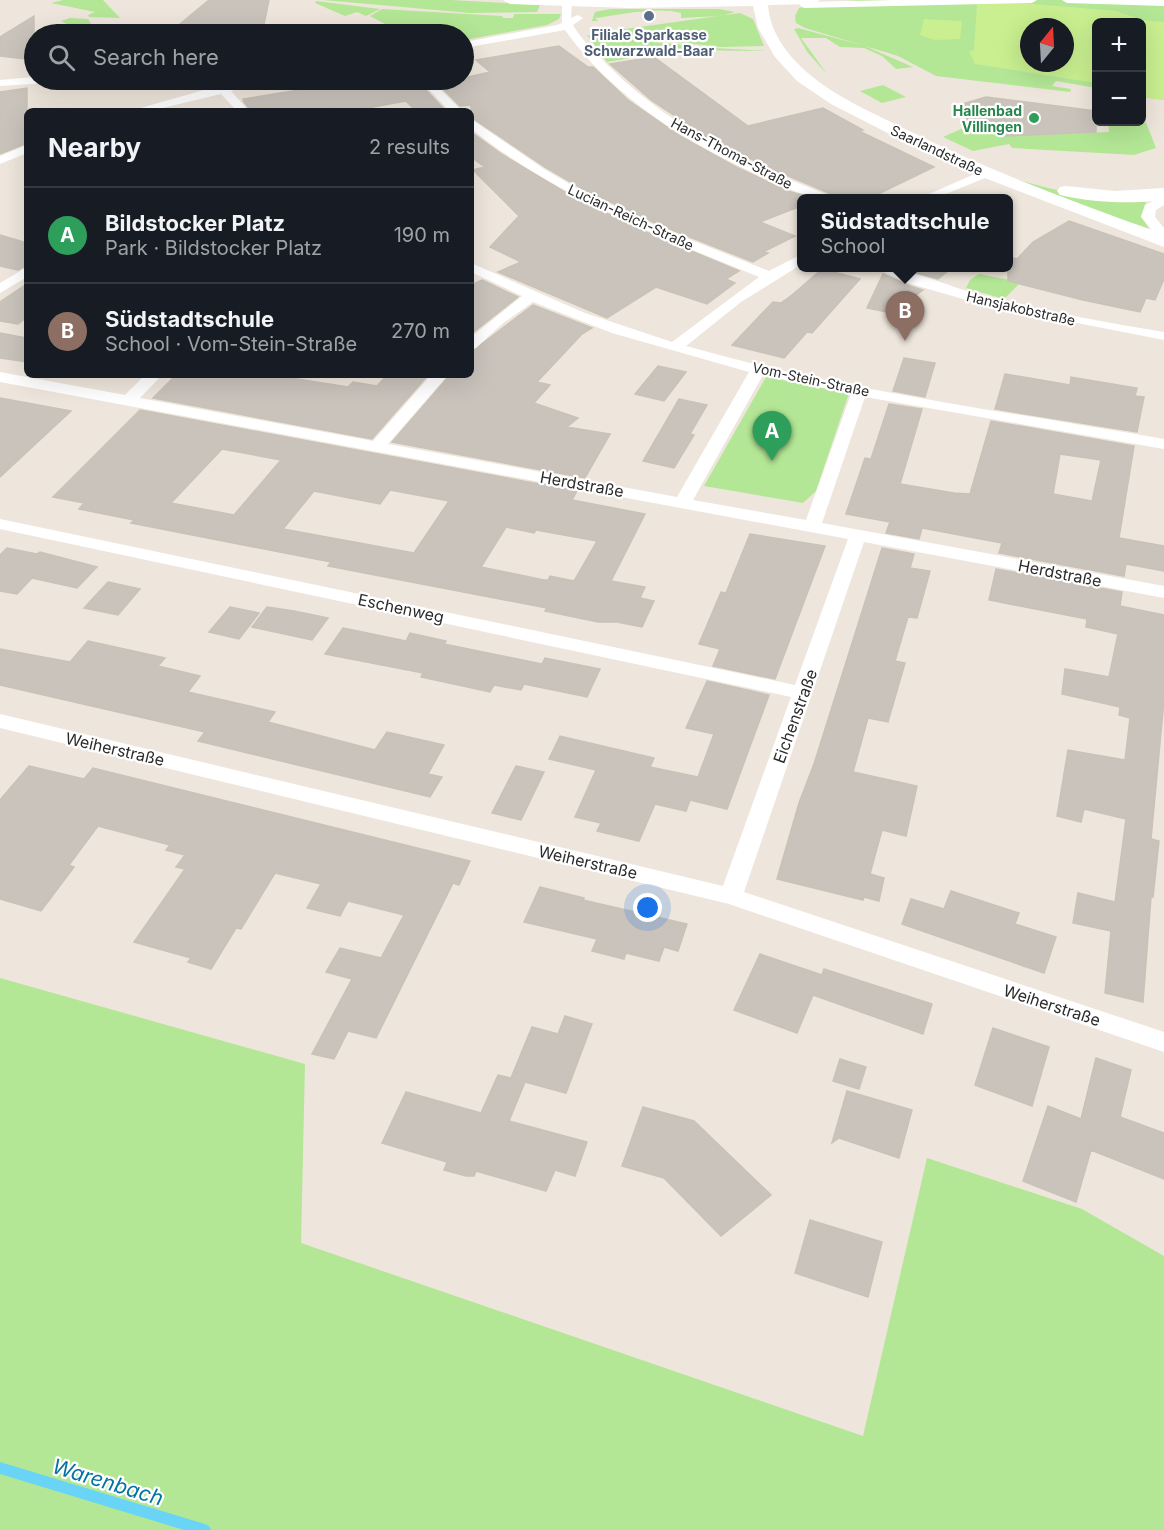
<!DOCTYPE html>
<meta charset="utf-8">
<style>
:root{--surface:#171b24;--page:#20242c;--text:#f1f3f6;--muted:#9ea1a6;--line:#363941;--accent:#d93025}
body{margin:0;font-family:Inter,sans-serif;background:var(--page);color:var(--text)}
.controls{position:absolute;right:18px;top:18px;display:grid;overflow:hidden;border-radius:9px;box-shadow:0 6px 24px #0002}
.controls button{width:54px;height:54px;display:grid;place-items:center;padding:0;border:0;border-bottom:2px solid var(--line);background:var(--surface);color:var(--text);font:30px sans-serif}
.compass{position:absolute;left:1020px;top:18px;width:54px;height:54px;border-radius:50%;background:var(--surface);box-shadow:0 6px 24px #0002;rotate:18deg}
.you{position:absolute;left:648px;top:908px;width:21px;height:21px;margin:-15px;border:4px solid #fff;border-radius:50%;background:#1a73e8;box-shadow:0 0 0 9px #1a73e833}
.badge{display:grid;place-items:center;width:39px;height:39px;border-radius:50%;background:var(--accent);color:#fff;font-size:20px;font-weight:700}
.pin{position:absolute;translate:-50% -50px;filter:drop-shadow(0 2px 3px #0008)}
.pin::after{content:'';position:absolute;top:32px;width:21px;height:18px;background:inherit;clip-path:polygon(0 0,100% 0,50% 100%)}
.popup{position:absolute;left:797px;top:194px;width:216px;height:78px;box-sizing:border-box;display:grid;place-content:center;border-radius:9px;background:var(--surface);filter:drop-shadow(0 2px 4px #0005);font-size:20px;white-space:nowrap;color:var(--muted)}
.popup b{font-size:22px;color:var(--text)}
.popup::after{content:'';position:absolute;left:50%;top:100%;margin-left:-12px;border:12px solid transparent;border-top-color:var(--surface)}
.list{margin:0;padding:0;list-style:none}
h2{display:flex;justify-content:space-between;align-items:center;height:78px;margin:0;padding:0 24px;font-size:26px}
h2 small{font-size:20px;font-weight:400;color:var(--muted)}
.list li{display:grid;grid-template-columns:39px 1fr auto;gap:18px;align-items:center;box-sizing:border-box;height:96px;padding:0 24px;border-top:2px solid var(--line)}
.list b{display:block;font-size:22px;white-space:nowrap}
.list p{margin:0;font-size:20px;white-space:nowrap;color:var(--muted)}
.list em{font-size:20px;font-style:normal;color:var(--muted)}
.icon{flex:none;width:33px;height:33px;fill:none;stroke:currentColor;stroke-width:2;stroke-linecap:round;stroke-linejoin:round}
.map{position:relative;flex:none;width:1164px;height:1530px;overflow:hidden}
.search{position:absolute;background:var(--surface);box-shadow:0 6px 24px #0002;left:24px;top:24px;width:450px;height:66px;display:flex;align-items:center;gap:15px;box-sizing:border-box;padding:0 21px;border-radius:33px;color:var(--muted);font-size:22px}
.panel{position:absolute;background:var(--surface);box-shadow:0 6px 24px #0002;left:24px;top:108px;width:450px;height:270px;border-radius:9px}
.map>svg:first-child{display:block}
.green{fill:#b3e795;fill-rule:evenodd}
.pitch{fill:#c9ef90;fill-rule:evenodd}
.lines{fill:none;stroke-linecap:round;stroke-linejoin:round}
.stream{fill:#69d4f6;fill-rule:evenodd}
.building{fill:#c9c3bc;stroke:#c9c2b6;stroke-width:1.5;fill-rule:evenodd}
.street{fill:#fff;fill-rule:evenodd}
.secondary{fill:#fff;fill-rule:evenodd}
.service-dot{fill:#5c6f8a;stroke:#fff;stroke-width:2}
.leisure-dot{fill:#2e9e5b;stroke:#fff;stroke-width:2}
.labels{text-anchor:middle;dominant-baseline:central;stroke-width:4.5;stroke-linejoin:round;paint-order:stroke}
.far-service-label{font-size:14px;font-weight:bold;fill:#4e5e75;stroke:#fff}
.far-leisure-label{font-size:14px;font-weight:bold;fill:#27864d;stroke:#fff;text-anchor:end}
.far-street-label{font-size:14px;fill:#2b2b2b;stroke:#fff}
.street-label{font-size:16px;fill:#2b2b2b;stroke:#fff}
.near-water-label{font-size:21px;font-style:italic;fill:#0572a5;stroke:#fff}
</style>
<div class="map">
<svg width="1164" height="1530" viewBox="0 0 1164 1530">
<rect width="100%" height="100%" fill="#eee6dc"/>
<path class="green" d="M 63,0 L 103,0 L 120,18 L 89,17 L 88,15 L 95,12 L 51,3 Z
M 323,0 L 451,0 L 540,5 L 537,12 L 470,13 Z
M 859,0 L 1164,0 L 1164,100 L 1142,97 L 1142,22 L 1096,22 L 1096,88 L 1056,81 L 1052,86 L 1071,89 L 1070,92 L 936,76 L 898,56 L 805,28 L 796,23 L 795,16 L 799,8 L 816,4 ZM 1029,27 L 1065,27 L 1065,63 L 1029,63 Z
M 316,1 L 380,9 L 366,16 L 357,12 L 345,16 L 315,3 Z
M 382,9 L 502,16 L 503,18 L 513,18 L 514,14 L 561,14 L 559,19 L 547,25 L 464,40 L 464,34 L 362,34 L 365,28 L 372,31 L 387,25 L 370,16 Z
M 610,9 L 719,9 L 735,12 L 721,16 L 681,18 L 681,13 C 660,6 617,15 595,18 L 598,21 L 592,21 L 595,12 Z
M 740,13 L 753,19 L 764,46 L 721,47 L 596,33 Z
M 70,18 L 88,19 L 98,34 L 63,34 L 70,26 L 61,21 Z
M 798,28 L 865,46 L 913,67 L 896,69 L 882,56 L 864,48 L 840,47 L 826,38 L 801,38 L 827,74 L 808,53 L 794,29 Z
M 587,35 L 713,48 L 768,51 L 676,50 L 607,62 Z
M 883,85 L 906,97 L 882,103 L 860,91 Z
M 1142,120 L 1145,120 L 1156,148 L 1134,155 L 1012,148 L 1009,144 L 973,151 L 943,137 L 970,125 L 1004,136 L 1109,132 L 1108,122 Z
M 1006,176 C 1052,191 1098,199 1146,202 L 1141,216 L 1151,232 Z
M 979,274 L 1021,282 L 1004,299 L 966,288 L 970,280 Z
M 766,377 L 849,393 L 816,491 L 803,503 L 704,486 Z
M 0,978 L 305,1064 L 301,1243 L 863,1436 L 927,1158 L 1082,1209 L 1164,1256 L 1164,1530 L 0,1530 Z"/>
<path class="pitch" d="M 1009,2 L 1116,11 L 1143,20 L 1164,22 L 1164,100 L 1142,97 L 1142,22 L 1096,22 L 1096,83 L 975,64 L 969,51 L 974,50 L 977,3 ZM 1029,27 L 1065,27 L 1065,63 L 1029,63 Z
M 924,19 L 962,21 L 960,39 L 934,40 L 920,35 Z"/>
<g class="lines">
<path class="stream" d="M 0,1462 L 205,1524 L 209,1526 L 211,1530 L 184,1530 L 0,1474 Z"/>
</g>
<path class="building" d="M 209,0 L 269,0 L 262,34 L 168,34 Z
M 34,16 L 34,60 L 0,56 L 0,37 Z
M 559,46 L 588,67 L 593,67 L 628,100 L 680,136 L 736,167 L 788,191 L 812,198 L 801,198 L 801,206 L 760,222 L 795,236 L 763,252 L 768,253 L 753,262 L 657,224 L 581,188 L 545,167 L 471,117 L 471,105 L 460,106 L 438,84 L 490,72 L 476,60 Z
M 654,57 L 748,126 L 823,108 L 863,130 L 859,131 L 934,167 L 870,198 L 831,198 L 829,193 L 767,167 L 707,137 L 651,100 L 610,64 Z
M 372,80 L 392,80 L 406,90 L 423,87 L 444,109 L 416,111 L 406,101 L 351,111 L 337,111 L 334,108 L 320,111 L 251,111 L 244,102 L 243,99 L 299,90 Z
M 27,88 L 27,143 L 0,154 L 0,92 Z
M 986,97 L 1096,111 L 1096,132 L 1004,136 L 971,126 L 959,105 Z
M 471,132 L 503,155 L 573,197 L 646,232 L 739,271 L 726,279 L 735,283 L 707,304 L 656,287 L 607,318 L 498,272 L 521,262 L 490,247 L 519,216 L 473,170 L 485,167 L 471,157 Z
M 1069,221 L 1164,254 L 1164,279 L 1155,300 L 1146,298 L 1140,312 L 1083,300 L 1008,281 L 1008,257 L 1017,259 L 1033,242 Z
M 0,235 L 27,243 L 27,265 L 18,270 L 0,266 Z
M 896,267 L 953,267 L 938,279 Z
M 822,269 L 860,279 L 812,333 L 807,332 L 784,358 L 732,345 L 773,302 L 781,303 L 792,295 Z
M 883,274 L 910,286 L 923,290 L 892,313 L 867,308 Z
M 482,280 L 518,297 L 471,334 L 471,285 Z
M 27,284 L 27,317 L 18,324 L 0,321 L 0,302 Z
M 533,305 L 592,328 L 582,334 L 537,382 L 550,385 L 534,403 L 578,418 L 567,427 L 610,434 L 585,478 L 392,442 L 450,375 L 471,375 L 471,352 Z
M 0,333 L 27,338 L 27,362 L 0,358 Z
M 904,358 L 935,363 L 925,397 L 893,391 Z
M 658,366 L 686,372 L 664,401 L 635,394 Z
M 1005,374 L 1070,385 L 1071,377 L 1137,388 L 1135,396 L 1144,397 L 1137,432 L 995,409 Z
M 176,375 L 294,375 L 291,378 L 348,387 L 353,382 L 377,386 L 387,375 L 428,375 L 372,439 L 153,398 Z
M 0,398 L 71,411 L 0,477 Z
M 679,399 L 707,405 L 690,434 L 694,435 L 674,468 L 643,461 Z
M 889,404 L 922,409 L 900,484 L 954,493 L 970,494 L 991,421 L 1134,446 L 1119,538 L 1164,546 L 1164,571 L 1126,564 L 1124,576 L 999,553 L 1002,543 L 922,528 L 919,539 L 886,533 L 890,522 L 846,514 L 865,458 L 871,459 ZM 1060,454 L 1101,460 L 1092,501 L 1053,494 Z
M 140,410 L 577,491 L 572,500 L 645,514 L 611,581 L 645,587 L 640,598 L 654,601 L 642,627 L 617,622 L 598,622 L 545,611 L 547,608 L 328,566 L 331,562 L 131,523 L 134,520 L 79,509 L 84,503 L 53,497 ZM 222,449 L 281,460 L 234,515 L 171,503 ZM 390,490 L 449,501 L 414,553 L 283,529 L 314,491 L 380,504 ZM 506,527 L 534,533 L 536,530 L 597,541 L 574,581 L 550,576 L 548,580 L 544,580 L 481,567 Z
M 750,534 L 825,546 L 775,679 L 713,666 L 720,649 L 699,644 L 721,592 L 726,593 Z
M 7,548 L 37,554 L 40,552 L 97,567 L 77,588 L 32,578 L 17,594 L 0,591 L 0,555 Z
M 882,548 L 914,554 L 910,568 L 930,571 L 917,618 L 908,617 L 895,661 L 905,663 L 888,722 L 868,718 L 853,772 L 917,786 L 906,836 L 882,830 L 870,874 L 884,878 L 879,901 L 864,897 L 863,900 L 777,879 L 799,803 L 814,764 Z
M 996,569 L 1122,592 L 1120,606 L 1164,615 L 1164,700 L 1151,839 L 1159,841 L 1153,897 L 1151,897 L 1143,1002 L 1105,993 L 1111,931 L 1073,923 L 1078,893 L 1115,902 L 1126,819 L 1084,809 L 1081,822 L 1057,816 L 1068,750 L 1125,760 L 1130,718 L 1119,715 L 1120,707 L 1062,694 L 1065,669 L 1109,677 L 1118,634 L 1086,627 L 1087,619 L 989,600 Z
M 108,582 L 140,589 L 118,615 L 84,608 Z
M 230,607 L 259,613 L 239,639 L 209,632 Z
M 267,607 L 294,611 L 328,618 L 312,640 L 252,627 Z
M 343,628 L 406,641 L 410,633 L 446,641 L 444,644 L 542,664 L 545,658 L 600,669 L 587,697 L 524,684 L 521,690 L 494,685 L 490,692 L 421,677 L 423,673 L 325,654 Z
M 88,641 L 165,658 L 158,666 L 200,676 L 188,692 L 275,712 L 268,722 L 375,750 L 387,732 L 444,745 L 428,774 L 442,777 L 430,797 L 198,741 L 205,732 L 0,685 L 0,649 L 70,662 Z
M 707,681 L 769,695 L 727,809 L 690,800 L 686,811 L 655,804 L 639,841 L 597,831 L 601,823 L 575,817 L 596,770 L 549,759 L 560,736 L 654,758 L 650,767 L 698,777 L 714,734 L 686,728 Z
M 29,766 L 84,779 L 93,768 L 470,861 L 459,885 L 453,883 L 376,1038 L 348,1031 L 334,1059 L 312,1054 L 352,979 L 326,972 L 340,948 L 381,958 L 404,915 L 348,901 L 340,916 L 307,908 L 321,884 L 275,873 L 241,929 L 236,928 L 211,969 L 188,962 L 191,958 L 134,942 L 185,869 L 176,867 L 185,855 L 166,850 L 170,845 L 98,826 L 69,865 L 74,867 L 41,911 L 0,899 L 0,800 Z
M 516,766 L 544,772 L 521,820 L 492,813 Z
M 540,887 L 584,898 L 583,900 L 687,924 L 678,951 L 664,947 L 659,961 L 626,953 L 624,959 L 592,951 L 597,939 L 524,922 Z
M 951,891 L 1019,913 L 1015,924 L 1056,937 L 1044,973 L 902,924 L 911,899 L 944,909 Z
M 760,954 L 822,975 L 824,969 L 932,1004 L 923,1034 L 813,995 L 797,1033 L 734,1010 Z
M 565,1016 L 592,1024 L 566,1093 L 525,1082 L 509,1121 L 587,1142 L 575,1176 L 555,1170 L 546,1191 L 476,1171 L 474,1176 L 466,1176 L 444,1170 L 447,1162 L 382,1143 L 406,1092 L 481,1113 L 498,1075 L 511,1078 L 532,1027 L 558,1034 Z
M 993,1028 L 1049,1047 L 1032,1106 L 975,1085 Z
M 1096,1058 L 1131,1070 L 1120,1117 L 1164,1133 L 1164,1179 L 1091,1150 L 1076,1202 L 1023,1181 L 1048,1106 L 1081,1119 Z
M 840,1059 L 866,1067 L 859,1089 L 833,1081 Z
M 847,1091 L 912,1110 L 899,1158 L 839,1138 L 832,1143 Z
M 643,1107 L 694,1121 L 771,1195 L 721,1236 L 664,1178 L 622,1166 Z
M 810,1220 L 882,1242 L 868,1297 L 795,1273 Z"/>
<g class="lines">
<path class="street" d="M 562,0 L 572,0 L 571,18 L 578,15 L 583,18 L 573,25 C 580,37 590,47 599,56 C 661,123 745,163 828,195 L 829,198 C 806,198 786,188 765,178 C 690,145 613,98 565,30 L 464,48 L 464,42 L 557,25 L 562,23 Z
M 893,0 L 1037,0 L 1032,3 L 804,8 L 799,5 L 804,2 Z
M 1062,0 L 1164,0 L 1164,6 L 1067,3 Z
M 34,77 L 54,80 L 48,83 L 0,86 L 0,80 Z
M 251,80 L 269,80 L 231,91 L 249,111 L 237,111 L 221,94 L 150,111 L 130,111 L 218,86 Z
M 420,80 L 431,80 L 462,111 L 449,111 Z
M 471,119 L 544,169 L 580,190 L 656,226 L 769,271 L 802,254 L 802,264 L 741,302 L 686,346 C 842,390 1003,411 1164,439 L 1164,449 L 865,397 L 822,523 L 1164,586 L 1164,598 L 864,542 L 744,892 L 1164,1032 L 1164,1052 L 729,904 L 0,728 L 0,714 L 723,886 L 791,697 L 0,529 L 0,519 L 795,685 L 848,539 L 0,382 L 0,372 L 125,395 L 145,375 L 162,375 L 140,398 L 373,441 L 431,375 L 448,375 L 388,444 L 677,497 L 749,372 L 612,333 L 533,302 L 502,324 L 476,348 L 471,350 L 471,337 L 522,296 L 471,272 L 471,263 L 585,313 L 672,342 L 759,277 C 658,236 558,197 471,129 ZM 763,375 L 851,394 L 806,520 L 693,500 Z
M 27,145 L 27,153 L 0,164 L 0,156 Z
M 986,169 L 990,170 L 990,176 L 936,198 L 920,198 Z
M 1164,196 L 1164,205 L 1156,210 L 1155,217 L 1164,228 L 1164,240 L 1159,239 L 1141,217 L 1145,205 Z
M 27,267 L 27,277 L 0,293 L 0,283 Z
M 875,268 C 901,265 959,290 989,298 C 1047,312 1105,322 1164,332 L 1164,340 L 980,304 L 911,284 Z"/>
<path class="secondary" d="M 503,0 L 820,0 L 813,4 L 768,5 C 770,33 788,56 809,74 C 836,97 871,112 903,128 C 988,170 1075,203 1164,234 L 1164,247 L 982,177 L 913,146 L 831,104 L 797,81 L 775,57 L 758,28 L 753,6 L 629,8 L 510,4 Z
M 1066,186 L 1115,191 L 1164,188 L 1164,200 C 1129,204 1094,203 1060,195 L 1057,191 L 1060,187 Z"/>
</g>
<circle class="service-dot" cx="649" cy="16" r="6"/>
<circle class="leisure-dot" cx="1034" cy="118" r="6"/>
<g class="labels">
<g class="far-service-label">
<text x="649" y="34">Filiale Sparkasse<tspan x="649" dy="16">Schwarzwald-Baar</tspan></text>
</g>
<g class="far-leisure-label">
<text x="1022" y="110">Hallenbad<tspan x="1022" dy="16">Villingen</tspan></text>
</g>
<g class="far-street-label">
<text transform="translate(937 150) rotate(25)">Saarlandstraße</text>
<text transform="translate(732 153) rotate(28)">Hans-Thoma-Straße</text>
<text transform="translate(631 217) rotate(25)">Lucian-Reich-Straße</text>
<text transform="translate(1021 308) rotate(13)">Hansjakobstraße</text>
<text transform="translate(811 379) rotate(12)">Vom-Stein-Straße</text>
</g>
<g class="street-label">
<text transform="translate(582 484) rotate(10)">Herdstraße</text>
<text transform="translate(1060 573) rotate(11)">Herdstraße</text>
<text transform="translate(401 608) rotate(12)">Eschenweg</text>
<text transform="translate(795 716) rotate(-70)">Eichenstraße</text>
<text transform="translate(115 749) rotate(13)">Weiherstraße</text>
<text transform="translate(588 862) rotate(13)">Weiherstraße</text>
<text transform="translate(1052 1005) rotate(18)">Weiherstraße</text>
</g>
<g class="near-water-label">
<text transform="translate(108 1482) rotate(17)">Warenbach</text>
</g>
</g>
</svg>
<div class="controls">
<button>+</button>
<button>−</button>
</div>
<svg class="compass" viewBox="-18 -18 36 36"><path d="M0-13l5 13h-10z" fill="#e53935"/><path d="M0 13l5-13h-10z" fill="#9ea1a6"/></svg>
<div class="you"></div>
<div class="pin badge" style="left:772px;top:461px;background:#2e9e5b">A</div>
<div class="pin badge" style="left:905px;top:341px;background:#8d6e63">B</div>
<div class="popup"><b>Südstadtschule</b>School</div>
<div class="search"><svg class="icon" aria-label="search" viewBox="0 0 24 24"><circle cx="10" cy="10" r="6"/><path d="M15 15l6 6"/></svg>Search here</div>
<section class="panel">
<h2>Nearby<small>2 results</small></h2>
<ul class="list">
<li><span class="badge" style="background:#2e9e5b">A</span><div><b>Bildstocker Platz</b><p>Park · Bildstocker Platz</p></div><em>190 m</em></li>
<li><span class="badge" style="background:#8d6e63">B</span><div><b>Südstadtschule</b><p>School · Vom-Stein-Straße</p></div><em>270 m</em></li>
</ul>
</section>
</div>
